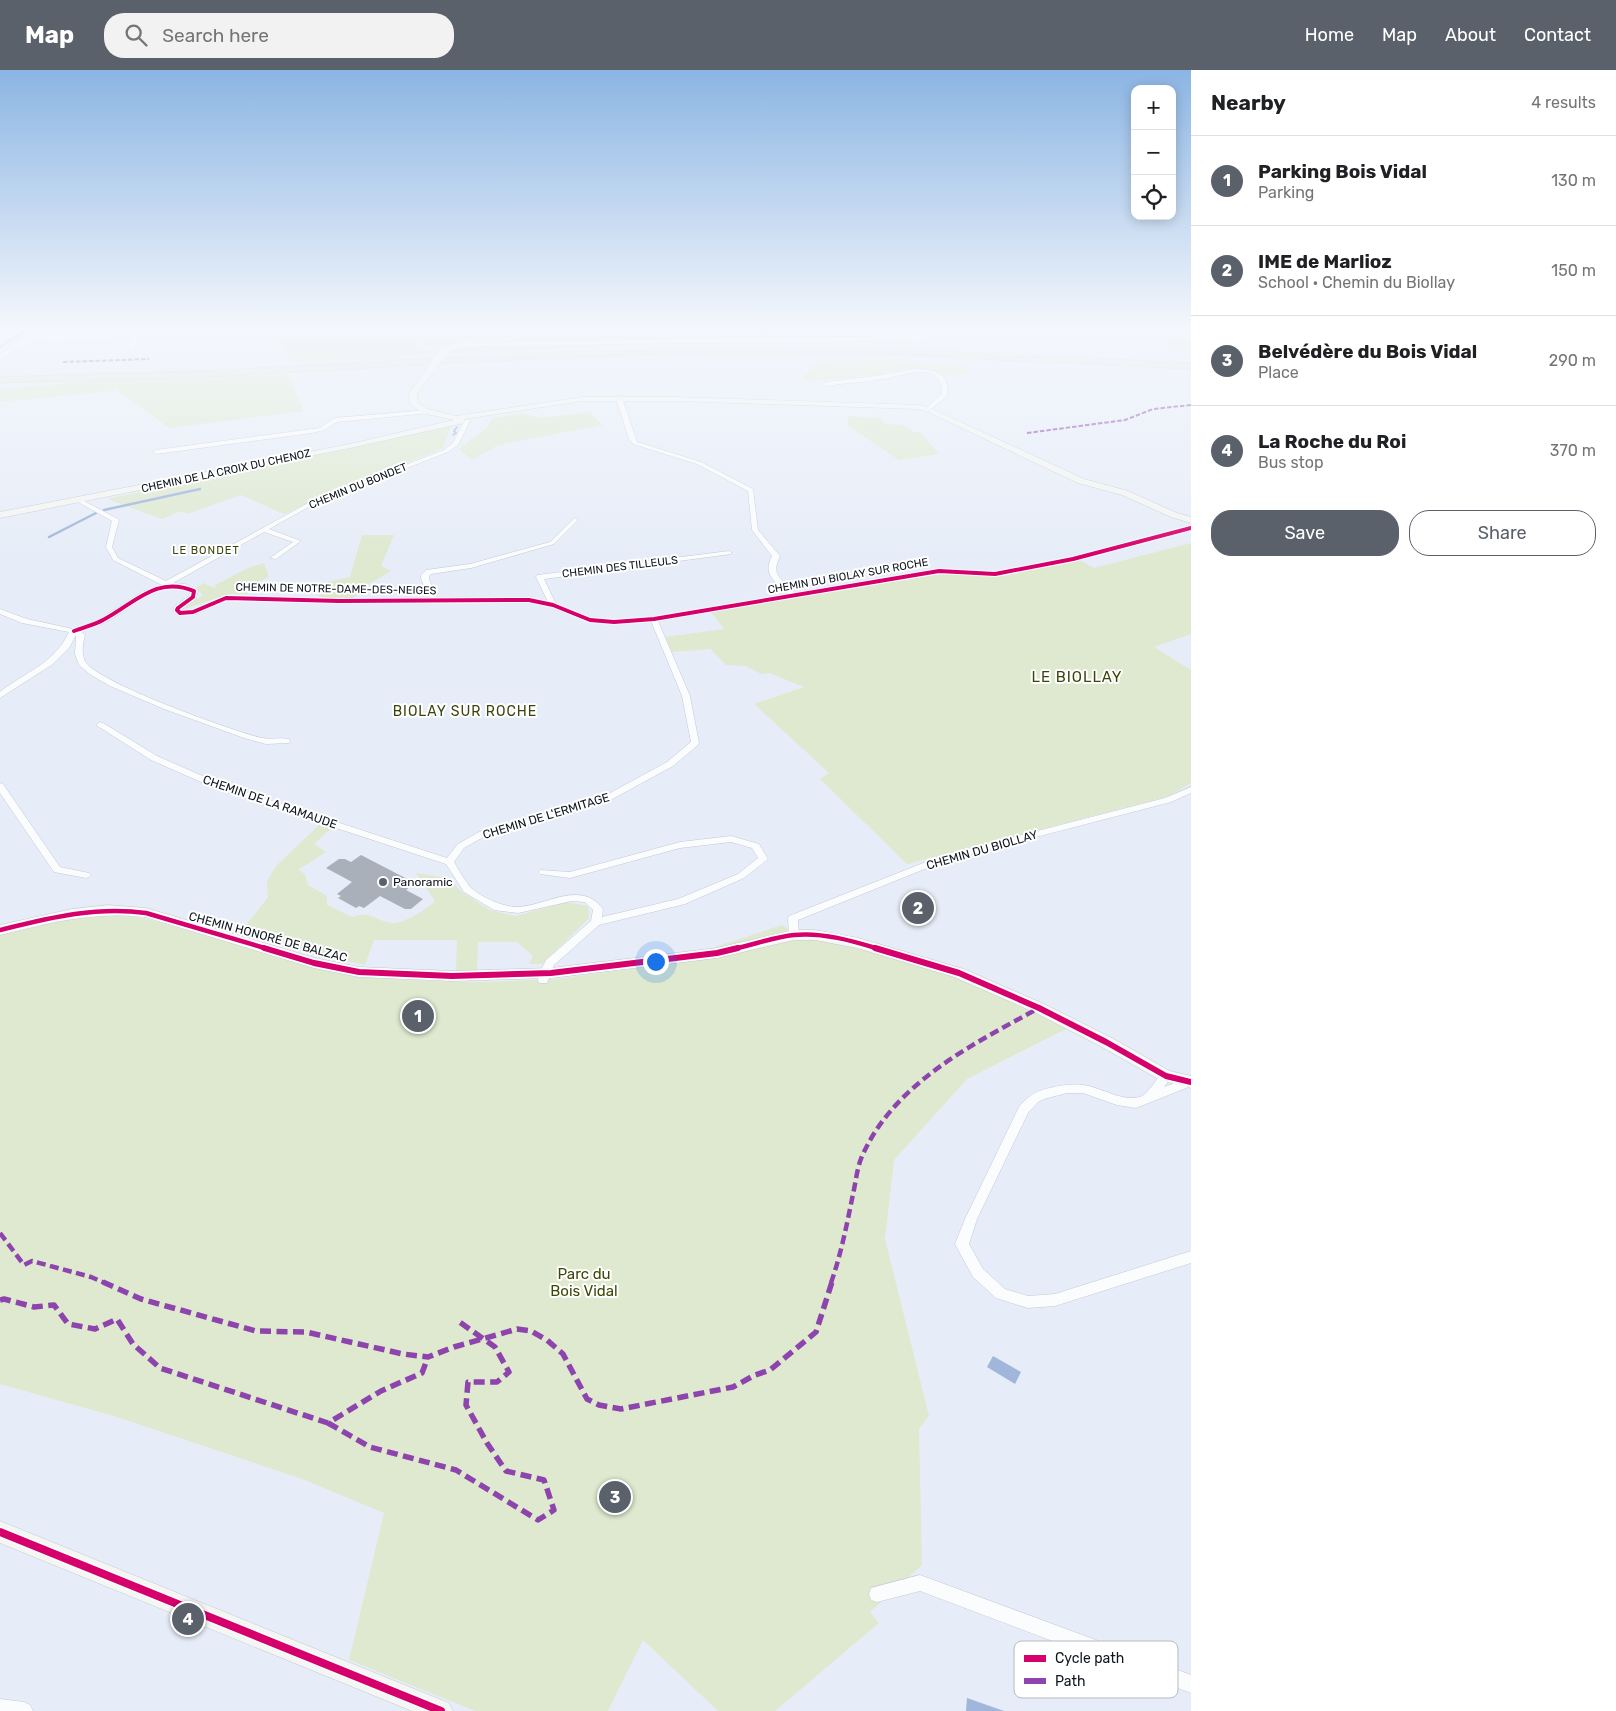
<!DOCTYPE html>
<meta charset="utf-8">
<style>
:root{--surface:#fff;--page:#f2f2f2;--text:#202124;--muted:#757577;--line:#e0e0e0;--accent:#5a616b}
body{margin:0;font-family:Rubik,sans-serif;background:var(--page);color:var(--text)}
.controls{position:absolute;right:15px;top:15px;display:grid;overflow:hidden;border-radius:10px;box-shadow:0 2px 12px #0003}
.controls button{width:45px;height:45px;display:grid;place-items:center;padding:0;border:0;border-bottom:1px solid var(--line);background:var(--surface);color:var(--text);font:25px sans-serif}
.you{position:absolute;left:655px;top:891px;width:18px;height:18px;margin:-12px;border:4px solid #fff;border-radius:50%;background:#1a73e8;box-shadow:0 0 0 8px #1a73e833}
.badge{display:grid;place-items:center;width:32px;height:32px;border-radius:50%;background:var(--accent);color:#fff;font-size:16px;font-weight:700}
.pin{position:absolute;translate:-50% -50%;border:2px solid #fff;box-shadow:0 1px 5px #0006}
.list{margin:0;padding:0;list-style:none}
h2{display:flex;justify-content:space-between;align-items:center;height:65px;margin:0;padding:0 20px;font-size:21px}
h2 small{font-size:16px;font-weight:400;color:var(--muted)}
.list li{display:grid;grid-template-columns:32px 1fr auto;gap:15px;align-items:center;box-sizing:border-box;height:90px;padding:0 20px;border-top:1px solid var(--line)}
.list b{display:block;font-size:19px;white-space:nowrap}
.list p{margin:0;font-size:16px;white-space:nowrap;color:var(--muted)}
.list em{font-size:16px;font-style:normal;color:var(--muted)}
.actions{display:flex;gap:10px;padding:15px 20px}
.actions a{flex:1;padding:11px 0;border:1px solid var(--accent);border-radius:20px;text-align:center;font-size:18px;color:var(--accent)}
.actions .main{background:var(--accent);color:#fff}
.icon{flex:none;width:28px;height:28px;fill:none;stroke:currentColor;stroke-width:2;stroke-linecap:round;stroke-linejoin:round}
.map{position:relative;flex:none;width:1191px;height:1641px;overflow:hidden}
header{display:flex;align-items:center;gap:30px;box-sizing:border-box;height:70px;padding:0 25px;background:var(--accent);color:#fff}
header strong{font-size:24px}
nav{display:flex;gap:28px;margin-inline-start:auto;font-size:18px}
.search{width:350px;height:45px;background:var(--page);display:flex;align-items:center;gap:12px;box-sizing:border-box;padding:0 18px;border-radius:20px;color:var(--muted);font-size:19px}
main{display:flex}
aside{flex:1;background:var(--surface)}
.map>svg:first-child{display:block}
.green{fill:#dee9d0}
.water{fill:#a0b6db}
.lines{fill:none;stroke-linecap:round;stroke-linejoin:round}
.stream-far1{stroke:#a0b6db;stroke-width:2}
.stream{stroke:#a0b6db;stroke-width:2.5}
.building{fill:#aab0ba}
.street-casing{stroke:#c3c9d4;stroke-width:1}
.secondary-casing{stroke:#c3c9d4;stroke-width:1}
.highway-casing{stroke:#c6cad0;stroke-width:1}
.street{fill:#fbfcfe;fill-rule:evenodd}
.secondary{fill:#f4f6f3;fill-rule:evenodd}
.highway{fill:#e2e6d9;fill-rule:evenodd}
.secondary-bridge-casing{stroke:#c3c9d4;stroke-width:8;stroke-linecap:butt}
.secondary-bridge{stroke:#f4f6f3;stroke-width:8}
.quiet-far2{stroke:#8e44ad;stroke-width:2;stroke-dasharray:4.5 2;stroke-linecap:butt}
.quiet-far1{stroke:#8e44ad;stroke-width:4.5;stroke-dasharray:9 4.5;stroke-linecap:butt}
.quiet{stroke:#8e44ad;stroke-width:5.5;stroke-dasharray:11 5.5;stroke-linecap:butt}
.cycleway-far3-casing{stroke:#fff;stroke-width:6}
.cycleway-far2-casing{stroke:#fff;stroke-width:8}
.cycleway-far1-casing{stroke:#fff;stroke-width:9}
.cycleway-casing{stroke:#fff;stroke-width:11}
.cycleway-far3{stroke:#d6006c;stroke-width:4}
.cycleway-far2{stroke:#d6006c;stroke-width:4.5}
.cycleway-far1{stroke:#d6006c;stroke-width:6}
.cycleway{stroke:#d6006c;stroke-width:8}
.poi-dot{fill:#5a616b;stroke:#fff;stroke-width:2}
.labels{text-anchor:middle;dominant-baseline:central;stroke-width:4;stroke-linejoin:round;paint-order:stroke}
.far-street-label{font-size:11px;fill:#0e151f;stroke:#fff}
.far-neighbourhood-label{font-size:11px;letter-spacing:1px;fill:#3b450b;stroke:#fff}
.street-label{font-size:12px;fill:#0e151f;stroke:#fff}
.poi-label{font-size:12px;fill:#0e151f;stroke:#fff;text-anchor:start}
.neighbourhood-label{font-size:14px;letter-spacing:1px;fill:#3b450b;stroke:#fff}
.quarter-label{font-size:15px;letter-spacing:1px;fill:#3b450b;stroke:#fff}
.near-park-label{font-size:15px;fill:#3c4804;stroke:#fff}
.key{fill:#fff;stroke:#b7b9bc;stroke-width:1}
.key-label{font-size:14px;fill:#0e151f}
</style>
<header>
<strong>Map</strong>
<div class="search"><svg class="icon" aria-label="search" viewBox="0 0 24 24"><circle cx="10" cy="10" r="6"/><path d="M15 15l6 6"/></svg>Search here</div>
<nav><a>Home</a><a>Map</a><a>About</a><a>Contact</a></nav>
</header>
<main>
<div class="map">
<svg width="1191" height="1641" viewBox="0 0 1191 1641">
<rect width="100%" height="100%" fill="#e7edf8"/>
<path class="green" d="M 274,256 L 404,256 L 423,280 L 439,280 L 436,284 L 293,292 L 284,280 Z
M 411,256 L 482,256 L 483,263 C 467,274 444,277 425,277 Z
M 543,256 L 716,256 L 719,258 L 729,256 L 942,256 L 918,266 L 904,267 L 701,269 L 680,270 L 677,274 L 447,284 C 459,271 510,275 528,275 L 513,270 L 530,264 L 549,263 Z
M 1105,256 L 1191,256 L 1191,285 L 1153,266 Z
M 876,290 L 960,293 L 972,303 L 945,306 L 931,300 L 912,298 L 866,307 L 800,311 L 817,291 Z
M 290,305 L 303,341 L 169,358 L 114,318 L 114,321 L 0,332 L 1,319 L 112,309 Z
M 589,342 L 603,355 L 498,375 L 472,390 L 459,379 L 487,358 L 492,348 L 521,343 L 538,348 Z
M 848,346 L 880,348 L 885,354 L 903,355 L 913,362 L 920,362 L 939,384 L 899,390 L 848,356 Z
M 451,356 L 443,378 L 284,444 L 241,425 L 187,444 L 181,441 L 162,449 L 107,429 Z
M 362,465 L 394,465 L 381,496 L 391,501 L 364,517 L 356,526 L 349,530 L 332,530 L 318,526 L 319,514 L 350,507 Z
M 1191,473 L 1191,564 L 1154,577 L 1191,600 L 1191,713 L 1169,726 L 907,794 L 820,709 L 829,703 L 754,634 L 804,617 L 769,603 L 761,604 L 746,596 L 726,595 L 710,579 L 672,582 L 665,567 L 724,559 L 711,542 L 947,503 L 1004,506 L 1078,489 L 1094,498 Z
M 264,493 L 269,507 L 256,513 L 247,524 L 229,524 L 185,539 L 185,537 L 203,525 L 196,518 L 204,513 L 215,518 L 215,515 L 248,498 Z
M 320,754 L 334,756 L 314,774 L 326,782 L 298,800 L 305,804 L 308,815 L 327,826 L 327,835 L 352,847 C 374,840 375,852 393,853 C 405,853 427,839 435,831 L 416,803 L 448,808 L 461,821 L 489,840 L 516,846 L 566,832 L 588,836 L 589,848 L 542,894 L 529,894 L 533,886 L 517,872 L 478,872 L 477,902 L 456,901 L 457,870 L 374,870 L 365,895 L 315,885 L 243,859 L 268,827 L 267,812 L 275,797 Z
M 117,843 L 147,849 L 356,907 L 429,911 L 485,912 L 556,909 L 720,887 L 781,872 L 811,869 L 910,890 L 958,905 L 1070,957 L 967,1009 L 894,1090 L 885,1169 L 929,1346 L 919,1359 L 922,1495 L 870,1542 L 879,1553 L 775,1641 L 718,1641 L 643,1570 L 608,1641 L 475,1641 L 349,1590 L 384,1443 L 302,1409 L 117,1347 L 0,1314 L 0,864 L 90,844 Z
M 782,855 L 788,859 L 785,863 L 712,880 L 712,878 Z"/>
<path class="water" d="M 993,1286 L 1021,1302 L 1015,1314 L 987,1297 Z
M 967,1628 L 1004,1641 L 966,1641 Z"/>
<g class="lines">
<path class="stream-far1" d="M 0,277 L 32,256
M 453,365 L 456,363 L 454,361 L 457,357"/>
<path class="stream" d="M 104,440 L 200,419
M 49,467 L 96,443"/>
</g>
<path class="building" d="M 361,785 L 415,813 L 406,820 L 423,829 L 411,839 L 405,839 L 380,826 L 364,838 L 359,836 L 356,838 L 338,828 L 341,826 L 337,824 L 352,812 L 326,798 L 339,789 L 345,789 L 351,792 Z"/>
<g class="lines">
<g class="street-casing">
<path id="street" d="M 942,256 L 947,256 L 940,262 L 918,270 L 483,276 L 450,278 L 447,276 L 450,274 L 483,272 L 917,266 L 936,260 Z
M 127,263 L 137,267 L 134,281 L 129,280 L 131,268 L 127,267 L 22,271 L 19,269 L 22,267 Z
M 914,299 C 933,299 951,303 947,326 L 930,340 L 925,339 L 942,324 C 942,289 905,305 884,309 C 865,312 845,313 826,316 L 823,314 L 826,312 L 884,305 Z
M 619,326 L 622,328 L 637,372 L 701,392 L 753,419 L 758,460 L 780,486 C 770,506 782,509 795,523 L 939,499 L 995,502 L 1073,487 L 1191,456 L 1191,460 L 1073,491 L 995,506 L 939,503 L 658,551 L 690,626 L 699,673 L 698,675 L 673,696 L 607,732 L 485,766 L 464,778 L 454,792 C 459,800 465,811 471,818 C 481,827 503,837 517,837 C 546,836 581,809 603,839 L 602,847 L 678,829 L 738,804 L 758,788 L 752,778 L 731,772 L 680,778 L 570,808 L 540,804 L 538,802 L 540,800 L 570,802 L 680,772 L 731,766 L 759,774 L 768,789 L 744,808 L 685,834 L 599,855 L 554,895 L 547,913 L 539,913 L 538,910 L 539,904 L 546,890 L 591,851 L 593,840 L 585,832 L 572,831 L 518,843 L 494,840 L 464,822 L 446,794 L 217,719 L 151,690 L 96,655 L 100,652 L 103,653 L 157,686 L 223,715 L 447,788 L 458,774 L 479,762 L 601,728 L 667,692 L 691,672 L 682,626 L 651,551 L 614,554 L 590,552 L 551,537 L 529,532 L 339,533 L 227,530 L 196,544 L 180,545 L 173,540 L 175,536 L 189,526 L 190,522 C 157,508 133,538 106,552 C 98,556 89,558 80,561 L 85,565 C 83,573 81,583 85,591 C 95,612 235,662 262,668 C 271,670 280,667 289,669 L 290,671 L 289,673 L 266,674 L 244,668 L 164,639 L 110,616 L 91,605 L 79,595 L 75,584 L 76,565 L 69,578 L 53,594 L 0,628 L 0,622 L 5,618 C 29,601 56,591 69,562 L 22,553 L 0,544 L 0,539 L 27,549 L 73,559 L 98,550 L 144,521 L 162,515 L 113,490 L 106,477 L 112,451 L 78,432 L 78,430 L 82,430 L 118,449 L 119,450 L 112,477 L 118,488 L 166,511 L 310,432 L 444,380 L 453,373 L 464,351 L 467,349 L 470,351 L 458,375 L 448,382 L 314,434 L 269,459 L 301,471 L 276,489 L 270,488 L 293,472 L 264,462 L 173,513 L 185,514 L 198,521 L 196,529 L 181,540 L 192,540 L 226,526 L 339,529 L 430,528 L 421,509 L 421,505 L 426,500 L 470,494 L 550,472 L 575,448 L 578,450 L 554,474 L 471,498 L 431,504 L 429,506 L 429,509 L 437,528 L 529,528 L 548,532 L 536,507 L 537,505 L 729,481 L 731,482 L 731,484 L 544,509 L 556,534 L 591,548 L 614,550 L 654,547 L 788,524 C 775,510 762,506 772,486 L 752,460 L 748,421 L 697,394 L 633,374 L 629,369 L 616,328 Z
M 428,340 L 431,342 L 430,343 L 337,352 L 324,360 L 312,363 L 156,384 L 153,382 L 156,380 L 312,359 L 320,358 L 335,348 Z
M 0,713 L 3,714 L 60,797 L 89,803 L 91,805 L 89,807 L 86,808 L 54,802 L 0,723 Z
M 1191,717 L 1191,723 L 1171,732 L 947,790 L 798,850 L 799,865 L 794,868 L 789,865 L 788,848 L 789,846 L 941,786 L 1165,728 Z
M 1166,1002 L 1170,1003 L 1172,1006 L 1164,1017 L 1188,1008 L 1191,1009 L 1191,1016 L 1136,1038 L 1117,1035 L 1083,1023 L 1067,1023 L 1044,1029 L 1038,1032 L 1028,1043 L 977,1149 L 969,1174 L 983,1199 L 1005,1219 L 1028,1226 L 1055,1224 L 1191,1181 L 1191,1193 L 1055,1236 L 1028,1238 L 996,1228 L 973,1207 L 955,1174 L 965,1149 L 1019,1037 C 1022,1033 1026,1029 1030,1026 C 1041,1018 1069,1013 1082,1015 C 1099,1016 1125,1034 1142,1026 C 1149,1022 1156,1010 1162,1003 Z
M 920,1505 L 1191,1605 L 1191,1623 L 920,1521 L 877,1532 L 871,1530 L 869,1524 L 871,1518 Z
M 0,1629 L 24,1632 L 30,1635 L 33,1641 L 0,1641 Z"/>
</g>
<g class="secondary-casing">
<path id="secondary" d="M 45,256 L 53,256 L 0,290 L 0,285 L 14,273 Z
M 482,256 L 488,256 L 489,264 L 447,283 L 440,281 L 483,262 Z
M 430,294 L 437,296 L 417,324 L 418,333 L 428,339 L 456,346 L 583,327 L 675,327 L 918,335 L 928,337 L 1084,409 L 1128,421 L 1177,443 L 1191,447 L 1191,453 L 1171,447 L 1122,425 L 1078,413 L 926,341 L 918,339 L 675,331 L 583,331 L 464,349 L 464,353 L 350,378 L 0,448 L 0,442 L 350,374 L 454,350 L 422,343 L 410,334 L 409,324 Z
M 108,835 L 146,838 L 315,888 L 359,897 L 452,901 L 551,898 L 717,878 L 794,860 L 815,860 L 858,868 L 964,899 L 1044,934 L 1112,968 L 1170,1001 L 1191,1006 L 1191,1018 L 1160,1010 L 1100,976 L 1034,942 L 954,907 L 857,878 L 815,870 L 794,870 L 717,888 L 551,908 L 452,911 L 359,907 L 314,898 L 145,847 C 94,841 49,853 0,865 L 0,855 L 72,839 Z
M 0,1451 L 449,1633 L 453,1641 L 412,1641 L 0,1473 Z"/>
</g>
<g class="highway-casing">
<path id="highway" d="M 682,278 L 894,279 L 1191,293 L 1191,299 L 894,285 L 682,284 L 511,290 L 226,306 L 0,313 L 0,307 L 226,300 L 511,284 Z"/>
</g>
<use href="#street" class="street"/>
<use href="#secondary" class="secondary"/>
<use href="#highway" class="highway"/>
<g class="secondary-bridge-casing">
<path id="secondary-bridge" d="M 433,296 L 444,281"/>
</g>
<use href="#secondary-bridge" class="secondary-bridge"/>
<path class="quiet-far2" d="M 63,292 L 149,289
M 1027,363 L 1125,350 L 1153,339 L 1191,335"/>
<path class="quiet-far1" d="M 0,1163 L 24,1195 L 32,1191 L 91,1207 L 105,1213
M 831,1213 C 841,1184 847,1154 853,1124 C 856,1112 857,1096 863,1084 C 896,1012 973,974 1039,938"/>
<path class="quiet" d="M 103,1212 L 141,1229 L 256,1261 L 306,1262 L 403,1284 L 428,1287 L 454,1277 L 517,1259 L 531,1261 L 547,1270 L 563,1284 L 587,1329 L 599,1335 L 621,1339 L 733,1317 L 755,1305 L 770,1300 L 816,1262 L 832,1212
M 0,1230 L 4,1229 L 34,1237 L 54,1235 L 68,1254 L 95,1259 L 117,1249 L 133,1274 L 160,1298 L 328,1353 L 381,1321 L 422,1303 L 428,1287
M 328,1353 L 370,1377 L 456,1400 L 538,1450 L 554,1440 L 544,1410 L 506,1401 L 487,1373 L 466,1335 L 468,1312 L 497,1312 L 509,1302 L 495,1277 L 458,1251"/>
<g class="cycleway-far3-casing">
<path id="cycleway-far3" d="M 74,561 C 84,557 94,555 103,550 C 134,534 156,505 194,521 L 193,527 L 178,538 L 177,540 L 180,543 L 193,542 L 226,528 L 339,531 L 529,530 L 553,535 L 590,550 L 614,552 L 654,549 L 939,501 L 995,504 L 1073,489 L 1191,458"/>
</g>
<g class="cycleway-far2-casing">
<path id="cycleway-far2" d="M 0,860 C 49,848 95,836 146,843 L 268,879
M 733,879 C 753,875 774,867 794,865 C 822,862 853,871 879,879"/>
</g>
<g class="cycleway-far1-casing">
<path id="cycleway-far1" d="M 264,878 L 314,893 L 359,902 L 452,906 L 551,903 L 717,883 L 738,878
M 875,878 L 959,903 L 1039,938 L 1106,972 L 1166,1006 L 1191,1012"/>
</g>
<g class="cycleway-casing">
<path id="cycleway" d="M 0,1462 L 441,1641"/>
</g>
<use href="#cycleway-far3" class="cycleway-far3"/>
<use href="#cycleway-far2" class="cycleway-far2"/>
<use href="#cycleway-far1" class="cycleway-far1"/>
<use href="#cycleway" class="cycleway"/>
</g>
<linearGradient id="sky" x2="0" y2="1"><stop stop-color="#8bb5e3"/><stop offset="0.53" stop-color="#f4f7fc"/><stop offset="1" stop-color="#f4f7fc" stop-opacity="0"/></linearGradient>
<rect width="1191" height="486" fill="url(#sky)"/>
<circle class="poi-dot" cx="383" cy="812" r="5"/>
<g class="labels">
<g class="far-street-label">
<text transform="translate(226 401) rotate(-12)">CHEMIN DE LA CROIX DU CHENOZ</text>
<text transform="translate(358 416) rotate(-22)">CHEMIN DU BONDET</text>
<text transform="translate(620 497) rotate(-7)">CHEMIN DES TILLEULS</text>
<text transform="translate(848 506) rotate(-10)">CHEMIN DU BIOLAY SUR ROCHE</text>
<text transform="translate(336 519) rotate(1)">CHEMIN DE NOTRE-DAME-DES-NEIGES</text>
</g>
<g class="far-neighbourhood-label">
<text x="206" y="480">LE BONDET</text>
</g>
<g class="street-label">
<text transform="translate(270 732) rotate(19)">CHEMIN DE LA RAMAUDE</text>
<text transform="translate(546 746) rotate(-17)">CHEMIN DE L'ERMITAGE</text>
<text transform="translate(982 780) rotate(-16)">CHEMIN DU BIOLLAY</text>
<text transform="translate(268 867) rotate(15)">CHEMIN HONORÉ DE BALZAC</text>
</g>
<g class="poi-label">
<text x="393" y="812">Panoramic</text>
</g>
<g class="neighbourhood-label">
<text x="465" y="641">BIOLAY SUR ROCHE</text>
</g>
<g class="quarter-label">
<text x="1077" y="607">LE BIOLLAY</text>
</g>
<g class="near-park-label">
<text x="584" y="1204">Parc du<tspan x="584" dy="17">Bois Vidal</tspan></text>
</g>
</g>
<rect x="1014" y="1571" width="164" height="57" rx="8" class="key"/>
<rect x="1024" y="1585" width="22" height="7" fill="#d6006c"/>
<rect x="1024" y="1608" width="22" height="6" fill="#8e44ad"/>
<g class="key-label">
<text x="1055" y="1593">Cycle path</text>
<text x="1055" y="1616">Path</text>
</g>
</svg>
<div class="controls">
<button>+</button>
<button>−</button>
<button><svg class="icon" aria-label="locate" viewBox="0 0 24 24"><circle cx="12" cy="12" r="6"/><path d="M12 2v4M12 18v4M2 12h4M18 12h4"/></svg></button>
</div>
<div class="you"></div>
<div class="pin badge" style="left:418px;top:946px">1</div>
<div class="pin badge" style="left:918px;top:838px">2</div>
<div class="pin badge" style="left:615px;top:1427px">3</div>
<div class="pin badge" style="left:188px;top:1549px">4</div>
</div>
<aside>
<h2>Nearby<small>4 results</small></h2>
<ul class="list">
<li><span class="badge">1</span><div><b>Parking Bois Vidal</b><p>Parking</p></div><em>130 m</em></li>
<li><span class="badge">2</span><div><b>IME de Marlioz</b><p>School · Chemin du Biollay</p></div><em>150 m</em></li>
<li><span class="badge">3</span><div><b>Belvédère du Bois Vidal</b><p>Place</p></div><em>290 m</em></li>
<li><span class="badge">4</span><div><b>La Roche du Roi</b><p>Bus stop</p></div><em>370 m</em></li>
</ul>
<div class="actions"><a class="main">Save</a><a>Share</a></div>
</aside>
</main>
